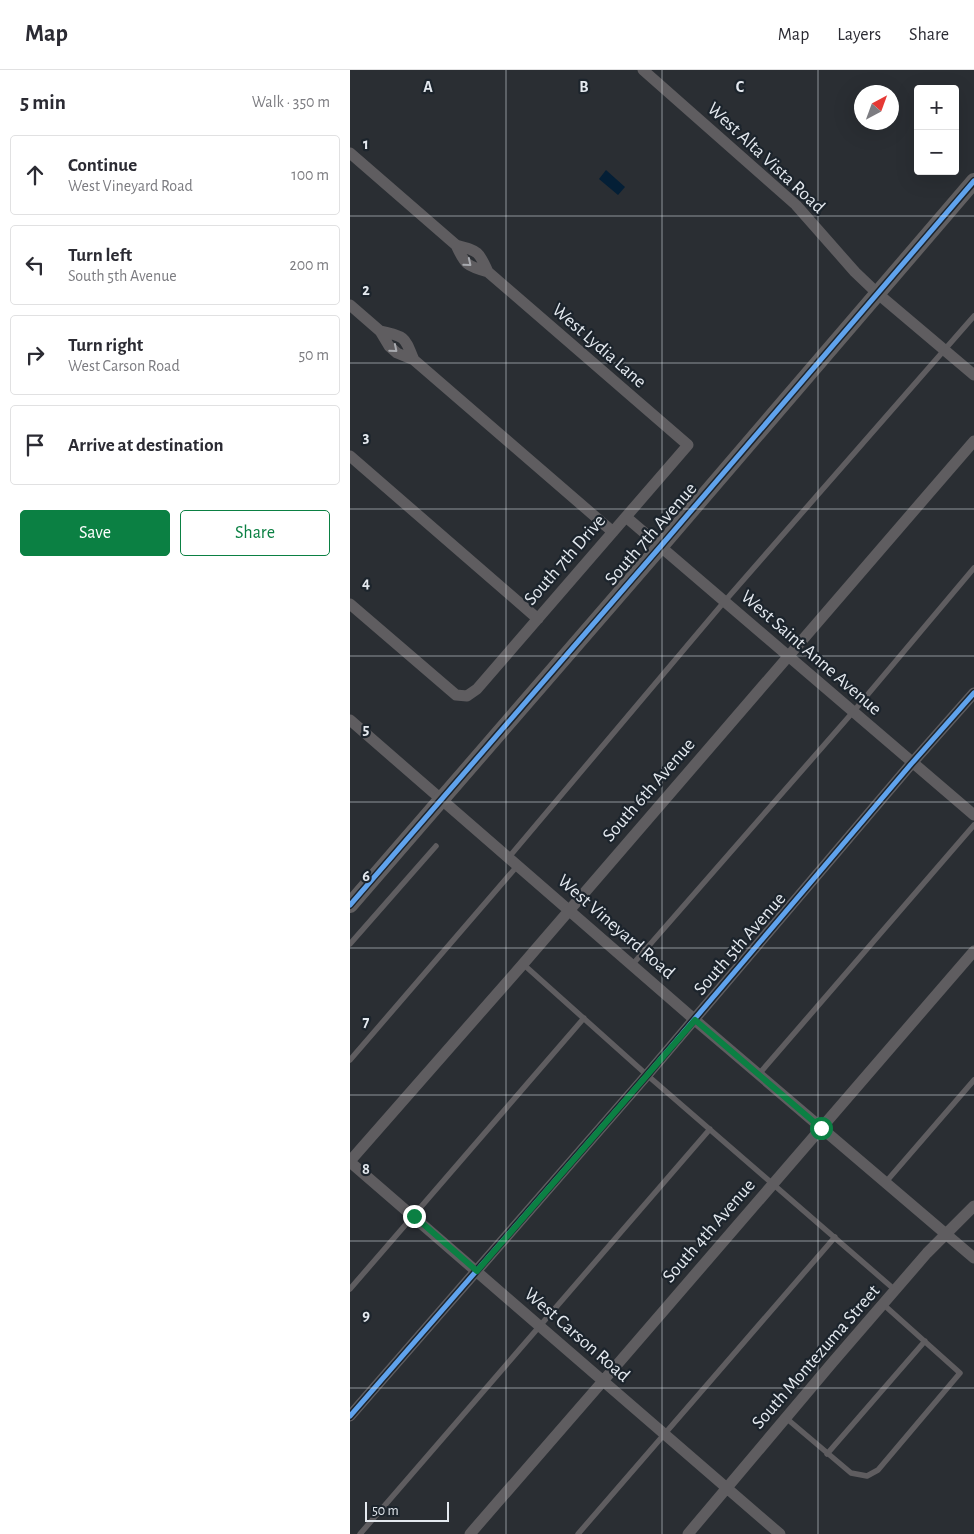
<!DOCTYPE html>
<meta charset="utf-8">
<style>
:root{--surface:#fff;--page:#f2f2f3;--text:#2b2b33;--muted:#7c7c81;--line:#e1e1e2;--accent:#0b8043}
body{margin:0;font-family:"Alegreya Sans",sans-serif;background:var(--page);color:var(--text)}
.controls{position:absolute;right:15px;top:15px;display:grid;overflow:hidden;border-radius:5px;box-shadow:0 5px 20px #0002}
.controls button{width:45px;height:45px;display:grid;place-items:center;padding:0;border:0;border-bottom:1px solid var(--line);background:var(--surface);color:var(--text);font:25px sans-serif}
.compass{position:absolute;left:504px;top:15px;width:45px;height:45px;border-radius:50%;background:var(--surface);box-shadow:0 5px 20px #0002;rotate:41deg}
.scale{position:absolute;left:15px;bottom:12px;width:84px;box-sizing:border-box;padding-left:5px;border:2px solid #e4e9ef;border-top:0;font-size:14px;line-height:18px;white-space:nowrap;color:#e4e9ef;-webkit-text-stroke:4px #1c242c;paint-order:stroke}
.stop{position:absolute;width:15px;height:15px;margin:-11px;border:4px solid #0b8043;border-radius:50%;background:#fff}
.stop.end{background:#0b8043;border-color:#fff;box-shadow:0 1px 5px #0008}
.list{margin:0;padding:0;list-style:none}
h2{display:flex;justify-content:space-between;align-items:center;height:65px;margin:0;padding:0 20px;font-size:21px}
h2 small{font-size:16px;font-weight:400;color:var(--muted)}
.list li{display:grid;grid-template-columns:32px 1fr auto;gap:15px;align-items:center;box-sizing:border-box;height:80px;margin:0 10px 10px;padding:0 10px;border:1px solid var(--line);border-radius:5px}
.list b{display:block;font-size:19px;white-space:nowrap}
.list p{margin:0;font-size:16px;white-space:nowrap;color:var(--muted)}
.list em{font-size:16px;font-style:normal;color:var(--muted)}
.actions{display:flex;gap:10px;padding:15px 20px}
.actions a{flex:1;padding:11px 0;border:1px solid var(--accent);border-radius:5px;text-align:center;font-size:18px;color:var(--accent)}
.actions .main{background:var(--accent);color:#fff}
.icon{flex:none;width:28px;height:28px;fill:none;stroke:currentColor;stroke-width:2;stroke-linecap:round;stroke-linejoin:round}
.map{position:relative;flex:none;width:624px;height:1464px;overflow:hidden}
header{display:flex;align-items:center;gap:30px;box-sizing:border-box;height:70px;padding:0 25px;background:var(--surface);border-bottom:1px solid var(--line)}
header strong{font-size:24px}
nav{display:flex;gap:28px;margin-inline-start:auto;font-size:18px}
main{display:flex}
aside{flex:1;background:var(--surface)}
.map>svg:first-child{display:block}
.water{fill:#041f36}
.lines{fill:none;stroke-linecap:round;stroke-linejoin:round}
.lane{stroke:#5f5d60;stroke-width:5.5}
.street{stroke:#5f5d60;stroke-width:11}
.secondary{stroke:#615f61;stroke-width:16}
.cycleway-casing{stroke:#1c242c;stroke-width:8}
.cycleway{stroke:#60a3ed;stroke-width:5}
.oneway{stroke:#a8aaaf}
.route{stroke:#0b8043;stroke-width:6}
.grid{fill:none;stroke:#e4e9ef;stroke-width:1;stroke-opacity:0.55}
.labels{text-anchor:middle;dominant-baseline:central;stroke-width:4.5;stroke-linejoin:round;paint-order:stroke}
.street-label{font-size:19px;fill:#e4e9ef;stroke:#1c242c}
.grid-label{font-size:16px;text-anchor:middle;font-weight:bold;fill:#e4e9ef;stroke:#1c242c;stroke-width:4.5;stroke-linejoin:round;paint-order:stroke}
</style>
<header>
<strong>Map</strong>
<nav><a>Map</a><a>Layers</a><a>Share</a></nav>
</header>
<main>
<aside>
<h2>5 min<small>Walk · 350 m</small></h2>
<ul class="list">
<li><svg class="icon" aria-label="ahead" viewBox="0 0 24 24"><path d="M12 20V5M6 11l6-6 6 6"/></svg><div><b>Continue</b><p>West Vineyard Road</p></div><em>100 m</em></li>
<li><svg class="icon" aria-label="left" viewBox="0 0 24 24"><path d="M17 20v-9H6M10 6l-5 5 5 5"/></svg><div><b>Turn left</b><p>South 5th Avenue</p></div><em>200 m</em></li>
<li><svg class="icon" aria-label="right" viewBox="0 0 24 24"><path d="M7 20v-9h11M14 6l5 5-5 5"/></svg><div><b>Turn right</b><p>West Carson Road</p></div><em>50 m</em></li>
<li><svg class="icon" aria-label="arrive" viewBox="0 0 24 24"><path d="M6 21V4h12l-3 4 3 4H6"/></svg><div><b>Arrive at destination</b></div></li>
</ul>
<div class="actions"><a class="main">Save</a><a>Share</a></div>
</aside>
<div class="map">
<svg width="624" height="1464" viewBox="0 0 624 1464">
<rect width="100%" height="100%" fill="#2a2e33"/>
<path class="water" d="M 256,100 L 275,117 L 268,125 L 249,109 Z"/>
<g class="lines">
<path class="lane" d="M 159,787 L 374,532 L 624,246
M 0,874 L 86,776
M 173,894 L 297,1005 L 545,1220
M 282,895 L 503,642 L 624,498
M 0,990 L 168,795
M 409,1004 L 624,755
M 535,1113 L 624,1010
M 0,1219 L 234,948
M 436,1348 L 501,1403 L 517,1406 L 528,1400 L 610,1303 L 534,1235
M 477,1384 L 575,1271
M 10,1464 L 360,1059
M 228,1464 L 485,1167"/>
<path class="street" d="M 293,0 L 446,135 L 505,202 L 527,223 L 624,305
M 0,83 L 106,175 C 115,195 117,196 138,202 L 338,375 L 127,619 L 117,626 L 106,625 L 0,534
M 106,175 C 128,181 129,181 138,202
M 0,235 L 30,261 L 39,276 L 47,283 L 64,290 L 263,462
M 30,261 C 56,267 54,266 64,290
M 0,386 L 188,549
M 276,447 L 624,745
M 0,650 L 345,950 L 624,1188
M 0,1091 L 173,894 L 624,371
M 0,1092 L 430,1464
M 0,1346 L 297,1005 L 562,693 L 624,623
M 120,1464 L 253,1311 L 624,881
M 338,1464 L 482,1293 L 577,1183 L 624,1136"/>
<path class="secondary" d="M 0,835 L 310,477 L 624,111"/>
<g class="cycleway-casing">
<path id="cycleway" d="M 0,835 L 310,477 L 624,111
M 0,1346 L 297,1005 L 562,693 L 624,623"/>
</g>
<use href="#cycleway" class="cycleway"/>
</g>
<defs><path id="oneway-chevron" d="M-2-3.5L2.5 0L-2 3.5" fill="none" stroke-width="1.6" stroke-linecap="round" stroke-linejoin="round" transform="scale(1.25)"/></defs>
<g class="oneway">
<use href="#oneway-chevron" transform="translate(118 193) rotate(39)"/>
<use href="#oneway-chevron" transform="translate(44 279) rotate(40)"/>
</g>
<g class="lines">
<path class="route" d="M 64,1146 L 127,1201 L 345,950 L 471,1058"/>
</g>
<path class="grid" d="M 156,0 L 156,1464M 312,0 L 312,1464M 468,0 L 468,1464M 0,146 L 624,146M 0,293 L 624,293M 0,439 L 624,439M 0,586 L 624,586M 0,732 L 624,732M 0,878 L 624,878M 0,1025 L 624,1025M 0,1171 L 624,1171M 0,1318 L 624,1318"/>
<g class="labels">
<g class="street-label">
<text transform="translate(416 88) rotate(43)">West Alta Vista Road</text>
<text transform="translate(249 276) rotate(41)">West Lydia Lane</text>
<text transform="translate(301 464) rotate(-49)">South 7th Avenue</text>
<text transform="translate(215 490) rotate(-49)">South 7th Drive</text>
<text transform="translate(461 583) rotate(41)">West Saint Anne Avenue</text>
<text transform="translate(299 720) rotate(-49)">South 6th Avenue</text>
<text transform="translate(266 857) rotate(41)">West Vineyard Road</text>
<text transform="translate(390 874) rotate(-49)">South 5th Avenue</text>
<text transform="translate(359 1161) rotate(-49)">South 4th Avenue</text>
<text transform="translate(227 1265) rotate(41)">West Carson Road</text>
<text transform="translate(466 1287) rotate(-49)">South Montezuma Street</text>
</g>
</g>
<g class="grid-label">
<text x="78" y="22">A</text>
<text x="234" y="22">B</text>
<text x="390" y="22">C</text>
<text x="16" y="79">1</text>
<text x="16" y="225">2</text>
<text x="16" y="372">3</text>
<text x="16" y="518">4</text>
<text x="16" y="664">5</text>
<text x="16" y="811">6</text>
<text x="16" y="957">7</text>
<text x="16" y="1104">8</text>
<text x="16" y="1250">9</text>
</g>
</svg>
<div class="controls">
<button>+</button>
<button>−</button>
</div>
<svg class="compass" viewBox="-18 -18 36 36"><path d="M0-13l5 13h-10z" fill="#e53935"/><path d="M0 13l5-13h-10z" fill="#7c7c81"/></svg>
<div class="scale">50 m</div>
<div class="stop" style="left:471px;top:1058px"></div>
<div class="stop end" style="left:64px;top:1146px"></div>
</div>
</main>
